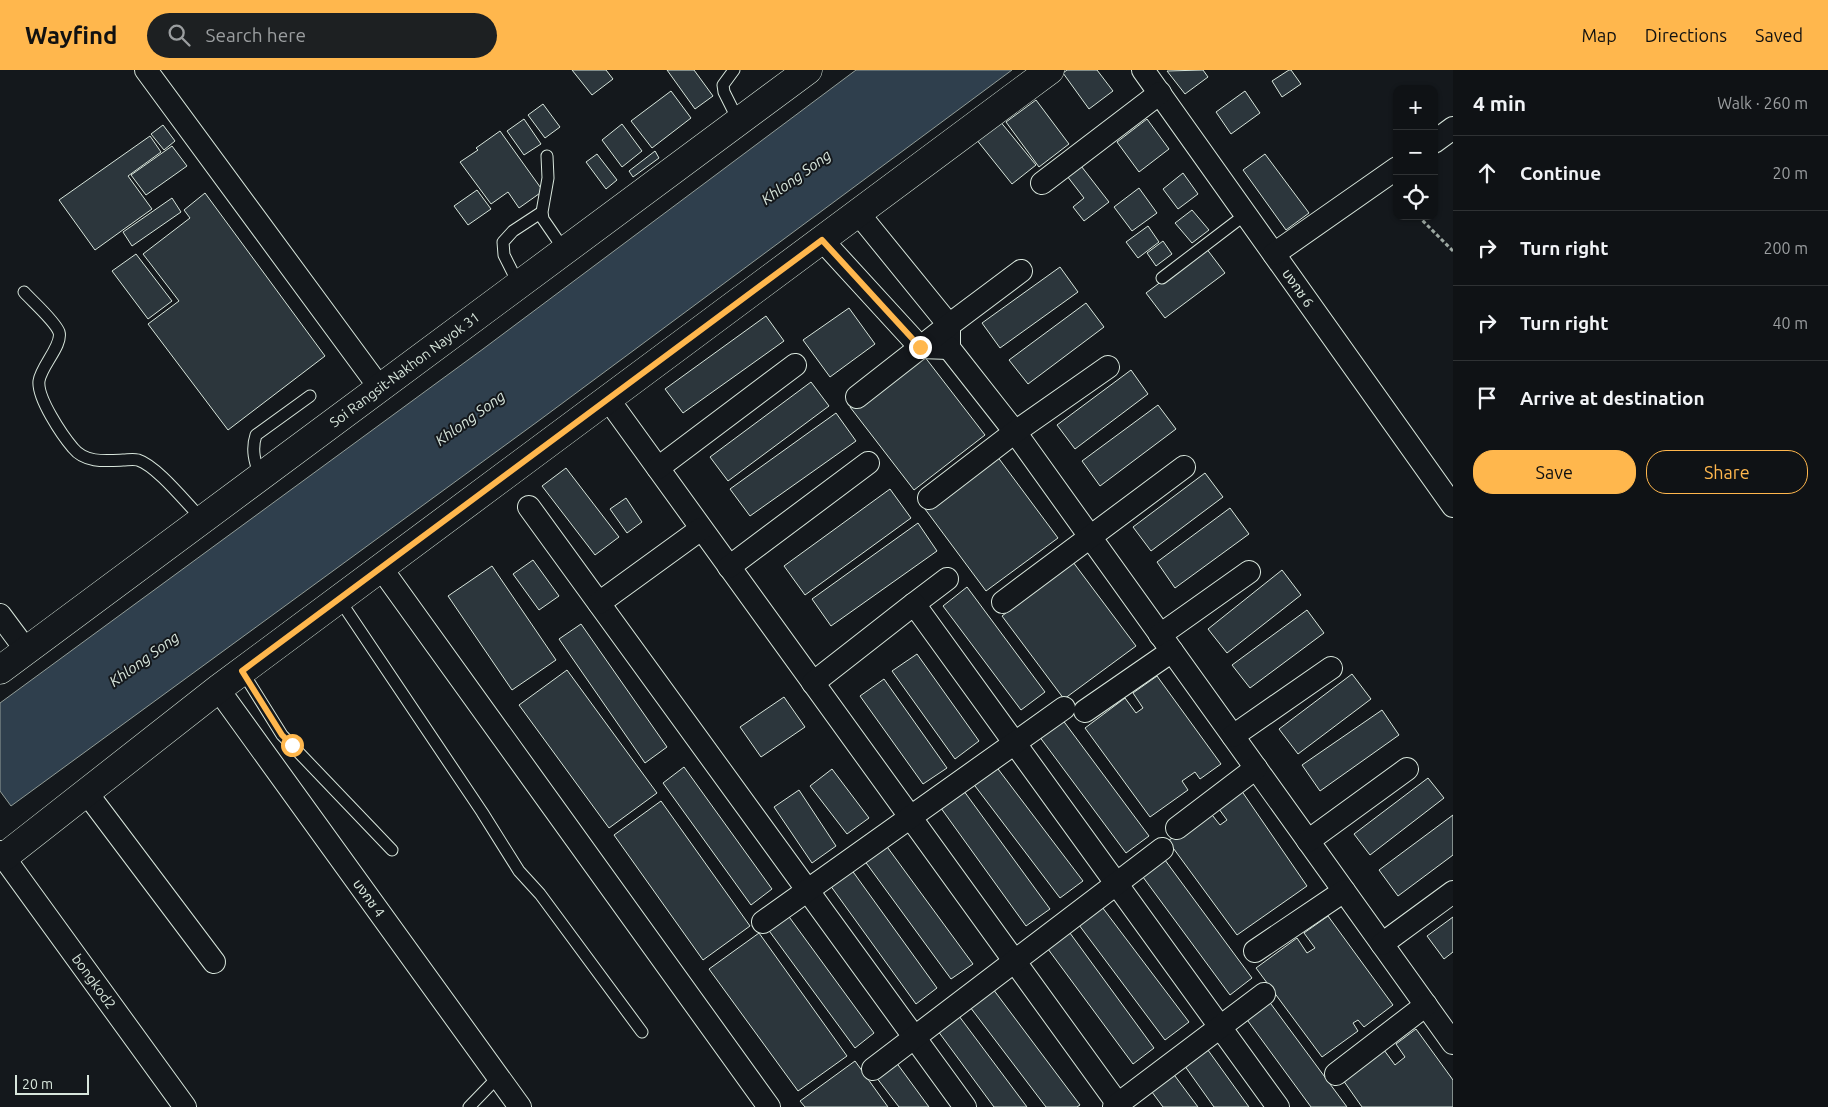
<!DOCTYPE html>
<meta charset="utf-8">
<style>
:root{--surface:#0f1215;--page:#1d2022;--text:#f1f3f6;--muted:#9b9ea0;--line:#2f3234;--accent:#ffb74d}
body{margin:0;font-family:Ubuntu,"Noto Sans Thai",sans-serif;background:var(--page);color:var(--text)}
.controls{position:absolute;right:15px;top:15px;display:grid;overflow:hidden;border-radius:10px;box-shadow:0 1px 4px #0004}
.controls button{width:45px;height:45px;display:grid;place-items:center;padding:0;border:0;border-bottom:1px solid var(--line);background:var(--surface);color:var(--text);font:25px sans-serif}
.scale{position:absolute;left:15px;bottom:12px;width:74px;box-sizing:border-box;padding-left:5px;border:2px solid #d8e6dc;border-top:0;font-size:14px;line-height:18px;white-space:nowrap;color:#d8e6dc;-webkit-text-stroke:4px #14181c;paint-order:stroke}
.stop{position:absolute;width:15px;height:15px;margin:-11px;border:4px solid #ffb74d;border-radius:50%;background:#fff}
.stop.end{background:#ffb74d;border-color:#fff;box-shadow:0 1px 5px #0008}
.list{margin:0;padding:0;list-style:none}
h2{display:flex;justify-content:space-between;align-items:center;height:65px;margin:0;padding:0 20px;font-size:21px}
h2 small{font-size:16px;font-weight:400;color:var(--muted)}
.list li{display:grid;grid-template-columns:32px 1fr auto;gap:15px;align-items:center;box-sizing:border-box;height:75px;padding:0 20px;border-top:1px solid var(--line)}
.list b{display:block;font-size:19px;white-space:nowrap}
.list em{font-size:16px;font-style:normal;color:var(--muted)}
.actions{display:flex;gap:10px;padding:15px 20px}
.actions a{flex:1;padding:11px 0;border:1px solid var(--accent);border-radius:20px;text-align:center;font-size:18px;color:var(--accent)}
.actions .main{background:var(--accent);color:#111}
.icon{flex:none;width:28px;height:28px;fill:none;stroke:currentColor;stroke-width:2;stroke-linecap:round;stroke-linejoin:round}
.map{position:relative;flex:none;width:1453px;height:1037px;overflow:hidden}
header{display:flex;align-items:center;gap:30px;box-sizing:border-box;height:70px;padding:0 25px;background:var(--accent);color:#111}
header strong{font-size:24px}
nav{display:flex;gap:28px;margin-inline-start:auto;font-size:18px}
.search{width:350px;height:45px;background:var(--page);display:flex;align-items:center;gap:12px;box-sizing:border-box;padding:0 18px;border-radius:28px;color:var(--muted);font-size:19px}
main{display:flex}
aside{flex:1;background:var(--surface)}
.map>svg:first-child{display:block}
.water{fill:#2f3f4d;stroke:#939e99}
.building{fill:#2c363c;stroke:#d8e6dc}
.lines{fill:none;stroke-linecap:round;stroke-linejoin:round}
.lane-casing{stroke:#d8e6dc;stroke-width:13}
.street-casing{stroke:#d8e6dc;stroke-width:24}
.secondary-casing{stroke:#d8e6dc;stroke-width:29}
.path{stroke:#9da8a2;stroke-width:3;stroke-dasharray:4 2.5;stroke-linecap:butt}
.lane{stroke:#14181c;stroke-width:11}
.street{stroke:#14181c;stroke-width:22}
.secondary{stroke:#14181c;stroke-width:28}
.route{stroke:#ffb74d;stroke-width:6}
.labels{text-anchor:middle;dominant-baseline:central;stroke-width:4;stroke-linejoin:round;paint-order:stroke}
.street-label{font-size:14px;fill:#d8e6dc;stroke:#14181c}
.water-label{font-size:15px;font-style:italic;fill:#d8e6dc;stroke:#14181c}
</style>
<header>
<strong>Wayfind</strong>
<div class="search"><svg class="icon" aria-label="search" viewBox="0 0 24 24"><circle cx="10" cy="10" r="6"/><path d="M15 15l6 6"/></svg>Search here</div>
<nav><a>Map</a><a>Directions</a><a>Saved</a></nav>
</header>
<main>
<div class="map">
<svg width="1453" height="1037" viewBox="0 0 1453 1037">
<rect width="100%" height="100%" fill="#14181c"/>
<path class="water" d="M 856,0 L 1012,0 L 537,352 L 11,736 L 0,721 L 0,633 L 483,279 Z"/>
<path class="building" d="M 572,0 L 606,0 L 613,9 L 592,25 Z
M 667,0 L 694,0 L 713,26 L 695,39 Z
M 1067,0 L 1097,0 L 1113,21 L 1089,39 L 1063,3 Z
M 1203,0 L 1208,7 L 1185,24 L 1167,1 Z
M 1289,0 L 1291,0 L 1301,14 L 1282,27 L 1272,11 Z
M 671,21 L 691,48 L 652,78 L 631,51 Z
M 1245,21 L 1260,43 L 1231,64 L 1216,42 Z
M 1036,30 L 1069,74 L 1039,97 L 1006,52 Z
M 543,34 L 560,57 L 545,68 L 528,45 Z
M 524,49 L 541,74 L 524,85 L 507,61 Z
M 1147,49 L 1169,79 L 1139,102 L 1117,72 Z
M 999,50 L 1036,95 L 1012,114 L 976,69 Z
M 622,54 L 642,81 L 622,97 L 602,70 Z
M 163,55 L 175,71 L 164,80 L 151,64 Z
M 500,61 L 543,121 L 519,138 L 508,122 L 491,134 L 460,92 L 478,80 L 476,78 Z
M 150,66 L 161,82 L 128,106 L 152,139 L 95,180 L 59,130 Z
M 172,76 L 187,96 L 146,125 L 131,105 Z
M 655,81 L 659,88 L 633,107 L 629,101 Z
M 597,84 L 617,110 L 606,119 L 586,92 Z
M 1265,84 L 1309,143 L 1286,160 L 1243,100 Z
M 1078,92 L 1109,132 L 1084,151 L 1073,137 L 1084,128 L 1064,102 Z
M 1183,103 L 1198,124 L 1178,139 L 1163,119 Z
M 1139,118 L 1157,143 L 1132,161 L 1114,137 Z
M 477,120 L 491,139 L 468,155 L 454,136 Z
M 205,123 L 325,286 L 228,360 L 148,254 L 179,231 L 143,184 L 190,148 L 184,140 Z
M 172,128 L 181,142 L 132,176 L 123,162 Z
M 1192,140 L 1209,160 L 1192,173 L 1175,153 Z
M 1148,156 L 1159,172 L 1138,188 L 1126,172 Z
M 1163,171 L 1172,184 L 1156,196 L 1147,183 Z
M 1206,178 L 1225,203 L 1165,248 L 1146,223 Z
M 136,184 L 172,231 L 148,249 L 112,201 Z
M 1060,197 L 1078,222 L 1000,278 L 982,253 Z
M 1086,233 L 1104,257 L 1028,314 L 1009,290 Z
M 849,238 L 875,274 L 830,307 L 803,270 Z
M 766,246 L 784,271 L 683,343 L 665,319 Z
M 921,282 L 985,365 L 914,420 L 850,337 Z
M 1131,300 L 1148,324 L 1075,379 L 1057,355 Z
M 811,312 L 829,336 L 728,411 L 710,387 Z
M 1158,335 L 1176,359 L 1100,416 L 1082,391 Z
M 836,343 L 856,371 L 750,446 L 730,419 Z
M 997,386 L 1058,468 L 986,521 L 925,439 Z
M 566,398 L 619,467 L 595,485 L 542,416 Z
M 1205,403 L 1223,427 L 1151,481 L 1133,457 Z
M 890,419 L 911,448 L 805,525 L 784,496 Z
M 626,428 L 642,452 L 627,463 L 610,439 Z
M 1230,438 L 1249,464 L 1175,518 L 1157,492 Z
M 918,453 L 937,481 L 831,556 L 812,529 Z
M 533,490 L 559,526 L 539,540 L 513,504 Z
M 1073,492 L 1136,576 L 1064,629 L 1002,546 Z
M 492,496 L 556,590 L 512,620 L 448,526 Z
M 1282,500 L 1301,525 L 1227,583 L 1208,559 Z
M 967,517 L 1045,622 L 1021,640 L 943,536 Z
M 1307,540 L 1324,563 L 1250,618 L 1232,595 Z
M 581,554 L 667,677 L 645,693 L 559,569 Z
M 917,584 L 979,671 L 955,689 L 892,601 Z
M 567,600 L 657,723 L 609,758 L 519,635 Z
M 1352,604 L 1371,629 L 1298,684 L 1279,659 Z
M 1157,606 L 1221,694 L 1200,709 L 1195,702 L 1182,711 L 1188,720 L 1150,747 L 1085,658 L 1125,628 L 1136,643 L 1143,638 L 1133,623 Z
M 884,609 L 947,698 L 923,714 L 860,626 Z
M 784,627 L 805,657 L 761,687 L 740,657 Z
M 1382,640 L 1399,665 L 1320,721 L 1302,695 Z
M 1062,649 L 1149,766 L 1126,783 L 1039,666 Z
M 995,695 L 1083,811 L 1060,828 L 972,712 Z
M 684,697 L 772,819 L 751,835 L 663,713 Z
M 832,699 L 869,748 L 847,764 L 810,716 Z
M 1428,708 L 1444,728 L 1370,785 L 1354,764 Z
M 961,717 L 1050,839 L 1026,856 L 938,734 Z
M 799,720 L 836,776 L 812,793 L 774,737 Z
M 1241,720 L 1307,816 L 1237,865 L 1168,771 L 1209,741 L 1220,755 L 1227,750 L 1216,735 Z
M 661,731 L 750,856 L 703,890 L 614,765 Z
M 1453,745 L 1453,785 L 1398,826 L 1379,800 Z
M 885,774 L 973,894 L 951,909 L 864,790 Z
M 1162,786 L 1252,908 L 1230,925 L 1140,803 Z
M 851,799 L 937,918 L 916,934 L 830,815 Z
M 1099,833 L 1189,952 L 1165,970 L 1076,851 Z
M 787,844 L 874,963 L 855,978 L 767,858 Z
M 1328,846 L 1393,935 L 1364,957 L 1358,950 L 1353,953 L 1358,961 L 1322,987 L 1256,898 L 1297,868 L 1307,883 L 1315,878 L 1304,863 Z
M 1453,847 L 1453,882 L 1444,889 L 1427,866 Z
M 1067,859 L 1154,978 L 1133,994 L 1045,875 Z
M 759,863 L 847,986 L 798,1021 L 709,899 Z
M 990,915 L 1080,1035 L 1077,1037 L 1046,1037 L 967,933 Z
M 1268,930 L 1347,1037 L 1311,1037 L 1245,947 Z
M 956,942 L 1027,1037 L 994,1037 L 935,957 Z
M 1416,959 L 1453,1010 L 1453,1037 L 1362,1037 L 1343,1010 L 1384,980 L 1395,995 L 1405,987 L 1396,974 Z
M 1205,976 L 1249,1037 L 1214,1037 L 1182,992 Z
M 893,988 L 929,1037 L 899,1037 L 873,1003 Z
M 855,991 L 888,1037 L 805,1037 L 800,1031 Z
M 1172,1002 L 1198,1037 L 1163,1037 L 1149,1018 Z"/>
<g class="lines">
<g class="lane-casing">
<path id="lane" d="M 734,0 L 723,15 L 724,22 L 739,52
M 547,86 L 548,108 L 542,142 L 543,149 L 565,181
M 1162,208 L 1246,144
M 519,215 L 504,185 L 503,172 L 513,161 L 542,142
M 24,222 C 32,231 55,251 59,262 C 63,275 41,296 39,311 C 37,328 62,365 73,378 C 85,393 105,391 123,390 C 127,390 133,389 138,390 C 157,396 187,434 202,449
M 260,407 C 255,392 251,380 256,365 L 310,326
M 339,529 L 482,742 L 519,801 L 540,824 L 642,962
M 242,601 L 282,665 L 392,780
M 469,1037 L 498,1007"/>
</g>
<g class="street-casing">
<g id="street">
<path d="M 146,0 L 380,318"/>
<path d="M 1143,0 L 1453,436"/>
<path d="M 1434,72 L 1453,58"/>
<path d="M 1042,113 L 1160,23"/>
<path d="M 822,170 L 920,277 L 949,278 L 949,255 L 858,143"/>
<path d="M 1274,184 L 1397,98"/>
<path d="M 949,278 L 1015,362 L 1453,973"/>
<path d="M 857,327 L 949,255 L 1021,201"/>
<path d="M 608,329 L 1120,1037"/>
<path d="M 658,398 L 795,295"/>
<path d="M 929,428 L 1015,362 L 1108,297"/>
<path d="M 529,437 L 965,1037"/>
<path d="M 729,497 L 868,393"/>
<path d="M 381,498 L 769,1037"/>
<path d="M 1003,532 L 1184,397"/>
<path d="M 599,533 L 701,459"/>
<path d="M 914,534 L 947,509"/>
<path d="M 0,545 L 26,580"/>
<path d="M 1160,565 L 1249,502"/>
<path d="M 813,613 L 914,534 L 1278,1037"/>
<path d="M 218,619 L 520,1037"/>
<path d="M 1085,641 L 1172,581"/>
<path d="M 1233,666 L 1331,598"/>
<path d="M 86,722 L 214,892"/>
<path d="M 1177,758 L 1256,698"/>
<path d="M 1308,771 L 1407,699"/>
<path id="s1" d="M 0,782 L 185,1037"/>
<path d="M 763,852 L 1064,638"/>
<path d="M 1382,874 L 1453,822"/>
<path d="M 1255,881 L 1344,821"/>
<path d="M 873,999 L 1162,779"/>
<path d="M 1336,1004 L 1426,935"/>
<path d="M 1114,1037 L 1264,924"/>
</g>
</g>
<g class="secondary-casing">
<g id="secondary">
<path id="s2" d="M 0,600 L 808,0"/>
<path d="M 4,787 L 218,619 L 1050,0"/>
</g>
</g>
<path class="path" d="M 1418,146 L 1453,181"/>
<use href="#lane" class="lane"/>
<use href="#street" class="street"/>
<use href="#secondary" class="secondary"/>
</g>
<g class="lines">
<path class="route" d="M 292,675 L 282,665 L 242,601 L 822,170 L 920,277"/>
</g>
<g class="labels">
<g class="street-label">
<text transform="translate(1298 218) rotate(55)">บงกช 6</text>
<text stroke="none"><textPath href="#s2" startOffset="504">Soi Rangsit-Nakhon Nayok 31</textPath></text>
<text transform="translate(369 828) rotate(54)">บงกช 4</text>
<text stroke="none"><textPath href="#s1" startOffset="160">bongkod2</textPath></text>
</g>
<g class="water-label">
<text transform="translate(796 107) rotate(-36)">Khlong Song</text>
<text transform="translate(470 348) rotate(-36)">Khlong Song</text>
<text transform="translate(144 589) rotate(-36)">Khlong Song</text>
</g>
</g>
</svg>
<div class="controls">
<button>+</button>
<button>−</button>
<button><svg class="icon" aria-label="locate" viewBox="0 0 24 24"><circle cx="12" cy="12" r="6"/><path d="M12 2v4M12 18v4M2 12h4M18 12h4"/></svg></button>
</div>
<div class="scale">20 m</div>
<div class="stop" style="left:292px;top:675px"></div>
<div class="stop end" style="left:920px;top:277px"></div>
</div>
<aside>
<h2>4 min<small>Walk · 260 m</small></h2>
<ul class="list">
<li><svg class="icon" aria-label="ahead" viewBox="0 0 24 24"><path d="M12 20V5M6 11l6-6 6 6"/></svg><div><b>Continue</b></div><em>20 m</em></li>
<li><svg class="icon" aria-label="right" viewBox="0 0 24 24"><path d="M7 20v-9h11M14 6l5 5-5 5"/></svg><div><b>Turn right</b></div><em>200 m</em></li>
<li><svg class="icon" aria-label="right" viewBox="0 0 24 24"><path d="M7 20v-9h11M14 6l5 5-5 5"/></svg><div><b>Turn right</b></div><em>40 m</em></li>
<li><svg class="icon" aria-label="arrive" viewBox="0 0 24 24"><path d="M6 21V4h12l-3 4 3 4H6"/></svg><div><b>Arrive at destination</b></div></li>
</ul>
<div class="actions"><a class="main">Save</a><a>Share</a></div>
</aside>
</main>
